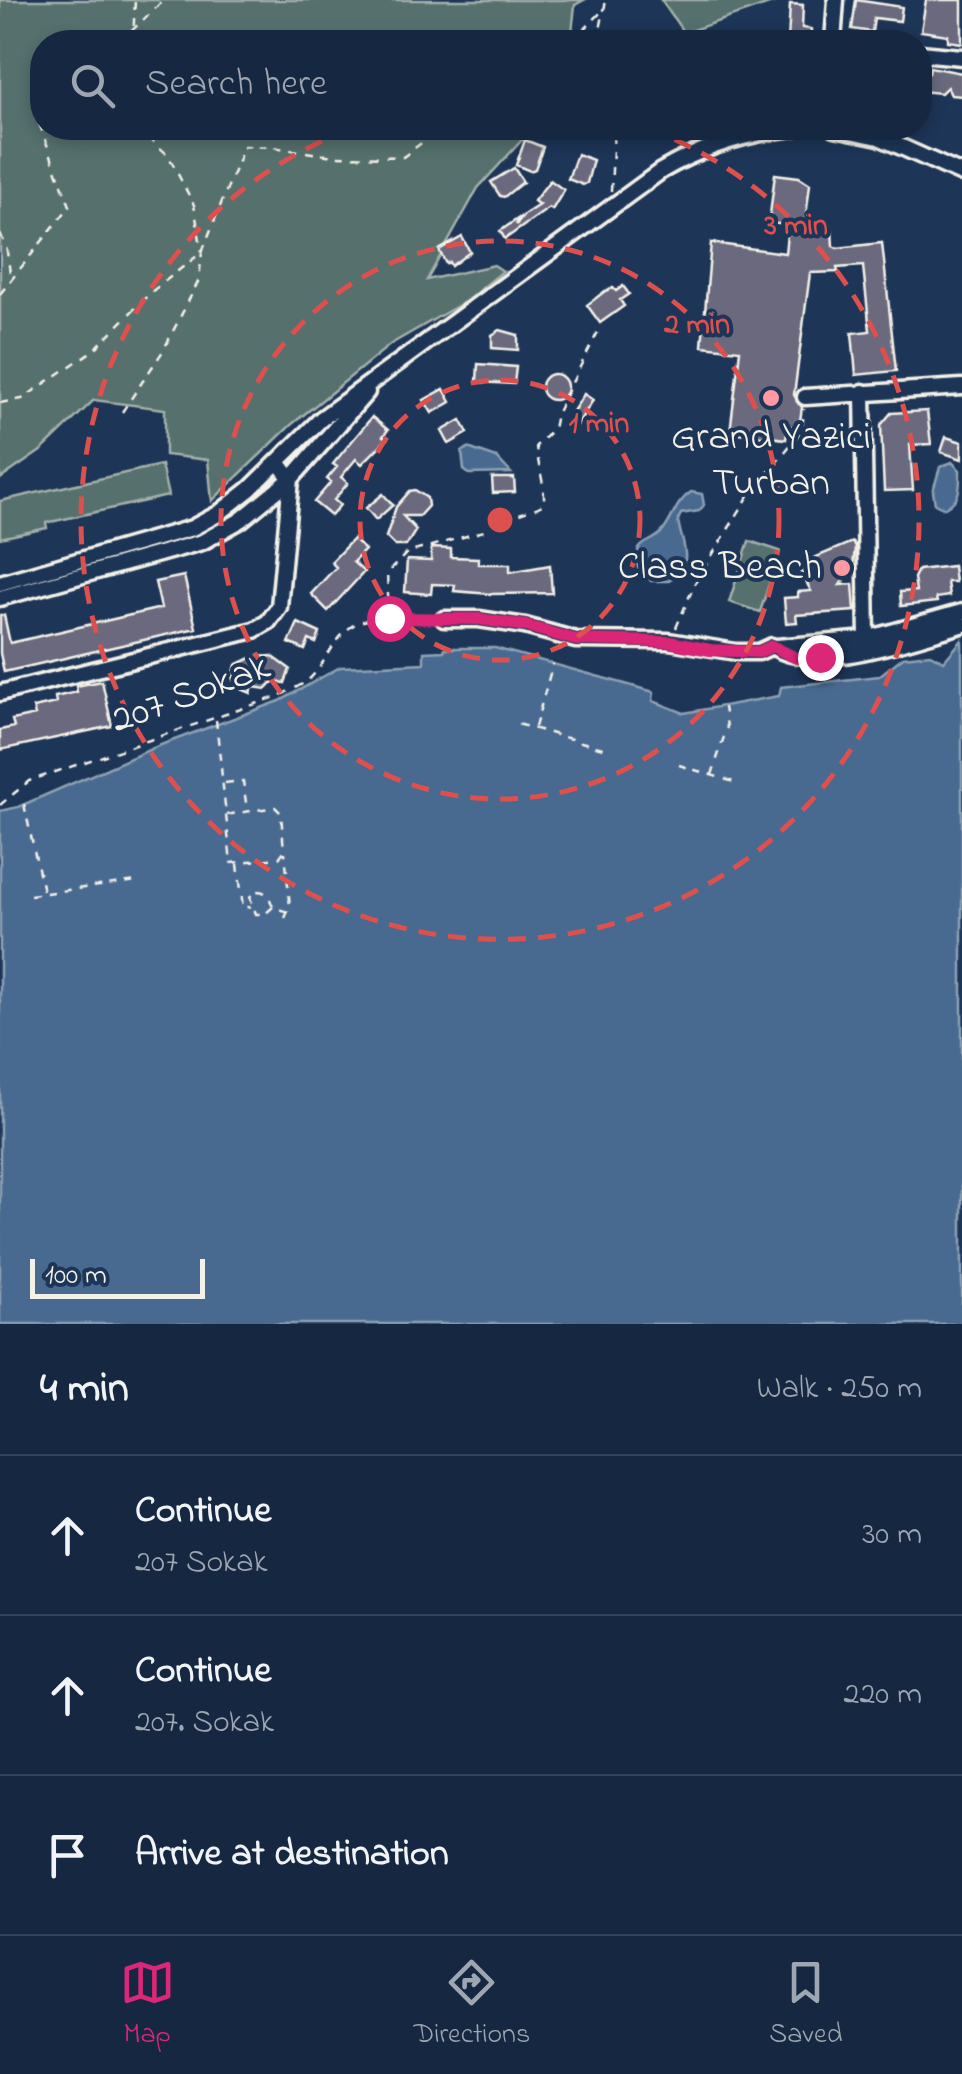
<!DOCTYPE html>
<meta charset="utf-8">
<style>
:root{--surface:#162841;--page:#1f3048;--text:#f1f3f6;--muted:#9ea6b1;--line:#35445a;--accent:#db2777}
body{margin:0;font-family:"Indie Flower",sans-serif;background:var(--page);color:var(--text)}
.scale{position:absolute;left:30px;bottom:25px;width:175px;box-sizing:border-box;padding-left:10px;border:5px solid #f4f1e8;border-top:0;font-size:28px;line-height:35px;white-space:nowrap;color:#f4f1e8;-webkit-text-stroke:8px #1d3557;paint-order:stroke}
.stop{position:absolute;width:30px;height:30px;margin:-22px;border:8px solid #db2777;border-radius:50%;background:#fff}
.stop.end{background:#db2777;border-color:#fff;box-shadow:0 2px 10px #0008}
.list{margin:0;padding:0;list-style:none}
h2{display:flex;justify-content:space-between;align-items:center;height:130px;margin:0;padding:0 40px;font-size:42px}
h2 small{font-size:32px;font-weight:400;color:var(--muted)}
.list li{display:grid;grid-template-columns:65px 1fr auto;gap:30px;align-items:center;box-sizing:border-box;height:160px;padding:0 40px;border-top:2px solid var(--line)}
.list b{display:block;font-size:38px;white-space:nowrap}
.list p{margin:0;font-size:32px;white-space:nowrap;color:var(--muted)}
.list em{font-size:32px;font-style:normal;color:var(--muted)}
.icon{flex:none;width:55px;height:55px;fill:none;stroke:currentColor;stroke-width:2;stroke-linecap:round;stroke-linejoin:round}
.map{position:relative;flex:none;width:962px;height:1324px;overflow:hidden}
.search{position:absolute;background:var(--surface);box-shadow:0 5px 15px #0003;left:30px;right:30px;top:30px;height:110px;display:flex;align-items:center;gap:25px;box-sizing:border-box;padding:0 35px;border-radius:40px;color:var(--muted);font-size:38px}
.sheet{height:610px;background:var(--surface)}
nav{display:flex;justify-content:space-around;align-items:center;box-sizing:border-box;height:140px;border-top:2px solid var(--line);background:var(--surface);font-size:28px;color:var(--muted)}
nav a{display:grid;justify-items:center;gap:5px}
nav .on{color:var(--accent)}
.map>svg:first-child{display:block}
.green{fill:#55706d;stroke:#a4b0aa;stroke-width:2.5}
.water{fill:#496b90;stroke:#8da1b3;stroke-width:2.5}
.building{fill:#6a697d;stroke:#f4f1e8;stroke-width:2.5}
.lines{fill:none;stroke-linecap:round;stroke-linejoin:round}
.minor-casing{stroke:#f4f1e8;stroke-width:21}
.path{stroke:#f4f1e8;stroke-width:2.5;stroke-dasharray:8 8;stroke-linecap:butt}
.minor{stroke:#1d3557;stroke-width:14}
.route{stroke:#db2777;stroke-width:12}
.ring{fill:none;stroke:#dc504e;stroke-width:5;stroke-dasharray:18 12}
.poi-dot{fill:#ff9aa2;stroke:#1d3557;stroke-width:4}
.labels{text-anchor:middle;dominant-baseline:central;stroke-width:8;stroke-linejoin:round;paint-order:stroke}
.poi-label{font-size:40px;fill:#f4f1e8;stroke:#1d3557}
.street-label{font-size:40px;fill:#f4f1e8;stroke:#1d3557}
.centre{fill:#dc504e;stroke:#1d3557;stroke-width:5}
.ring-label{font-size:30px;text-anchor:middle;font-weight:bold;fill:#dc504e;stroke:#1d3557;stroke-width:8;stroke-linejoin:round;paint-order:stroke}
</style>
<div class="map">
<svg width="962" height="1324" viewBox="0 0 962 1324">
<rect width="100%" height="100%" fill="#1d3557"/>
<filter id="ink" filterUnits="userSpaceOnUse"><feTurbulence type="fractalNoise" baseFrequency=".01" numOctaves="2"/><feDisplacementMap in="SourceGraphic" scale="20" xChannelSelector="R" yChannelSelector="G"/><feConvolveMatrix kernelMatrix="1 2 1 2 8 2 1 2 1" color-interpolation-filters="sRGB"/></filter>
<g filter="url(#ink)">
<path class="green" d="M 0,0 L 584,0 L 575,5 L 571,42 L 42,42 L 42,128 L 533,128 L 478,188 L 427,280 L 494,265 L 503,271 L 466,301 L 391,344 L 291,425 L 212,501 L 208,460 L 165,455 L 165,409 L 94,400 L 42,450 L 0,479 Z
M 661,0 L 781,0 L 684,33 Z
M 161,465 L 168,496 L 46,523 L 47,528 L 0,538 L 0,501 Z
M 749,541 L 780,551 L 760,612 L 729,602 Z"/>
<path class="water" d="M 468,448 L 497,458 L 511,473 L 469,474 L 464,470 L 462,452 Z
M 952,462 L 960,470 C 960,488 961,499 945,508 L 935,504 L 933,491 L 940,467 Z
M 691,492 L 702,494 L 704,505 L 699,511 L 681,514 L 678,520 C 681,544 697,563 669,581 L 651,581 L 638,568 C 633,538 649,547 663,531 C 674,517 675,503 691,492 Z
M 962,640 L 962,1324 L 0,1324 L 0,811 L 18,807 L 158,746 L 280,701 L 340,667 L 424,663 L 424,652 L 444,651 L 445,648 L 495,648 L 654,692 L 653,701 L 684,713 L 779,696 L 781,687 L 879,676 L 903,657 L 930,654 L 944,661 Z"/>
<path class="building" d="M 856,0 L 902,7 L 900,21 L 874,18 L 872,32 L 852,29 Z
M 926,0 L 962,0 L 962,43 L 948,41 L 948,35 L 921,31 Z
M 790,4 L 803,5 L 802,28 L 811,29 L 811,42 L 788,42 Z
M 930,67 L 962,73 L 962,96 L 951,95 L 947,87 L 941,93 L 920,91 L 920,71 L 929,73 Z
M 525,140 L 543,147 L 535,169 L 530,171 L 516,165 Z
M 577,154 L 593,160 L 587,183 L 583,185 L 568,179 Z
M 514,168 L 523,182 L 504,197 L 500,196 L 491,182 Z
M 775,174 L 799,177 L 810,184 L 805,225 L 816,226 L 815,229 L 832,229 L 833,246 L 837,248 L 882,243 L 896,371 L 856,375 L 852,333 L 870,331 L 863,266 L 837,268 L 838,272 L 810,273 L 794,395 L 802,407 L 799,428 L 788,426 L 786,439 L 730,432 L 740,350 L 702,346 L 711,243 L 785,253 L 788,225 L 769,223 Z
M 550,180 L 564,190 L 552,210 L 549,208 L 505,239 L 500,231 L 519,218 L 516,225 L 525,214 L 539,205 L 534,201 Z
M 462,237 L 470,252 L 451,266 L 449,262 L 446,264 L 439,250 Z
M 623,286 L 629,294 L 620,300 L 624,306 L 600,323 L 587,305 L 605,291 L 613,288 L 616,291 Z
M 500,330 L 518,335 L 518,350 L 492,348 L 492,335 Z
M 478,364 L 516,367 L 514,384 L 477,382 Z
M541 387a13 13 0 1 1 26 0a13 13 0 1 1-26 0Z
M 444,389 L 451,402 L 432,413 L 424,400 Z
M 584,394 L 593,400 L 574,430 L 565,424 Z
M 927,411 L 931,444 L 910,445 L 913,490 L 884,491 L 881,425 L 891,413 Z
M 372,417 L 388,430 L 383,436 L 387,439 L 362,464 L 356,459 L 341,477 L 348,483 L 334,500 L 340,505 L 331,516 L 314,502 L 331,482 L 327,479 L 337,467 L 333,464 Z
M 461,420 L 468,433 L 449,444 L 442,431 Z
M 946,437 L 962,442 L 962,459 L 941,452 Z
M 492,478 L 514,478 L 515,492 L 493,493 Z
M 415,490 L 427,498 L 428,506 L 419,516 L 403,516 L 416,530 L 406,546 L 395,546 L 386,537 L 396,507 L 410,491 Z
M 383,494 L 393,505 L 376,520 L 366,508 Z
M 353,539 L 365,550 L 353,562 L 364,572 L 328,611 L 311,594 L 336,567 L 331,562 Z
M 852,542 L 855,548 L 853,567 L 840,585 L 853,584 L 855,611 L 796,615 L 797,622 L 786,623 L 784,598 L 798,597 L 798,592 L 811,591 L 797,565 Z
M 431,548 L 451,549 L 451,557 L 478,558 L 478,564 L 510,564 L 510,572 L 550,565 L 552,593 L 491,594 L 454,591 L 455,585 L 432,584 L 431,594 L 405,592 L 407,560 L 431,561 Z
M 953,566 L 955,582 L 947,582 L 949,596 L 936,598 L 937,602 L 901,606 L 900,592 L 916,591 L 914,578 L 918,570 Z
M 184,576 L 196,628 L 4,672 L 0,653 L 0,615 L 4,615 L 10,643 L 161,608 L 155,582 Z
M 298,623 L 320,633 L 316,643 L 309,640 L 305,650 L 289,643 Z
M 272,656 L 290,669 L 285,683 L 274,681 L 266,689 L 253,687 L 251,693 L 237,687 L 233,677 L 236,665 L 253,657 Z
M 102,681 L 112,726 L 0,750 L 0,730 L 14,727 L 12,720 L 35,715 L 33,708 L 56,703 L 55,697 L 77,692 L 76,686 Z"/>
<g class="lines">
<g class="minor-casing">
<path id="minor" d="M 833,42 L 836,0
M 920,53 L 962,57
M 835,128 L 879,137 L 962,174
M 863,392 L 867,639
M 805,397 L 962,387
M 0,583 L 192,528 L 218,514 L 250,489 L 321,419 L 661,171 C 702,147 746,133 794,128
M 0,598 L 202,542 L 241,520 L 291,479 L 367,392
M 444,619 L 479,619 L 525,626 L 576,640 L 669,641 L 736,652 L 759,652 L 772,646 C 818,675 912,638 962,625
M 777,647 L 867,639 L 962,612
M 0,693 L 254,630 L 268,622 L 279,607 L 291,479 L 278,462"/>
</g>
<path class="path" d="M 120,42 L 164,0
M 133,42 L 135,0
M 572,42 L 604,9
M 601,42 L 599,35 L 606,0
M 664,128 L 686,144
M 611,191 L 614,128
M 0,234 L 6,245 L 11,280
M 0,294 L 70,206 L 39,123 L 42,119
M 0,403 L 22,399 L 95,349 L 150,293 L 202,252 L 244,146 L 272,147 L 333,156 L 403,157 L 441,128
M 122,412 L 163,351 L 199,280 L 202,252 L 194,205 L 168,155 L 138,128
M 389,617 L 387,573 L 407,553 L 491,529 C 506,515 526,514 544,504 C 545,483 538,467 536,446 L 553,429 L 556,414 L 601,326
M 676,628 L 695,583 L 748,497 L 802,431 L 804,409
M 216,720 L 231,863 L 279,858 L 284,851 L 281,813 L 275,807 L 226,815
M 518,724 L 606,749
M 535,727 L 553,663
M 679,765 L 737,783
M 712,775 L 727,727 L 724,707
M 225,783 L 243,781 L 247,810
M 24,804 L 43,891
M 0,805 L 29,781 L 279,696 C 288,691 299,687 307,681 C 327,665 335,631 360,622 C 382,614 409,619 432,619
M 238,864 L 243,908 L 251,907
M 30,895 L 137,881
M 273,907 L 265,914 L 256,914 L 250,897 L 254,891 C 267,890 269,896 273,907 L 288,912
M 285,918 L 290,907 L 285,852"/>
<use href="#minor" class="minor"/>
</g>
</g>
<g class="lines" filter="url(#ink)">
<path class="route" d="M 389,618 L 479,619 L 526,626 L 576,640 L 670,642 L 710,650 L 759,652 L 772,646 L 796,658 L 820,657"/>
</g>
<g class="ring">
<circle cx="500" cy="520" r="140"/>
<circle cx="500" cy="520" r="279"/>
<path d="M647 128A419 419 0 1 1 353 128"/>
</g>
<g class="poi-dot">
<circle cx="771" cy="398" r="10"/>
<circle cx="842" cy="568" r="10"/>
</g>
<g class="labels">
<g class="poi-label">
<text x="771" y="438">Grand Yazici<tspan x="771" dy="46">Turban</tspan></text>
<text x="822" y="568" text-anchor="end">Class Beach</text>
</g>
<g class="street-label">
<text transform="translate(191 695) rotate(-20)">207 Sokak</text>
</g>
</g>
<circle cx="500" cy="520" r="15" class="centre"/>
<g class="ring-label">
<text x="796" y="234">3 min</text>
<text x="697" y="333">2 min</text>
<text x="599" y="432">1 min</text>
</g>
</svg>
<div class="scale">100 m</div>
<div class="stop" style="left:389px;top:618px"></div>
<div class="stop end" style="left:820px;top:657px"></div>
<div class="search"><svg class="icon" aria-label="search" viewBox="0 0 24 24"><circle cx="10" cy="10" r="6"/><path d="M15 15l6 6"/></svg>Search here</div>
</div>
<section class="sheet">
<h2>4 min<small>Walk · 250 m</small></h2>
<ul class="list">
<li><svg class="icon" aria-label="ahead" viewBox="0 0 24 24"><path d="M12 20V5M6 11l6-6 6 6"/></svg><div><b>Continue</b><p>207 Sokak</p></div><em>30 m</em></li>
<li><svg class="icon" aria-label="ahead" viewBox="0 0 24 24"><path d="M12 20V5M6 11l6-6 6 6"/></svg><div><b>Continue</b><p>207. Sokak</p></div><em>220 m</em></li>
<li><svg class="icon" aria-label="arrive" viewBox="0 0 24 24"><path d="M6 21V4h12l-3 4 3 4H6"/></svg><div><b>Arrive at destination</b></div></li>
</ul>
</section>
<nav>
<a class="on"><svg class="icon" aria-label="map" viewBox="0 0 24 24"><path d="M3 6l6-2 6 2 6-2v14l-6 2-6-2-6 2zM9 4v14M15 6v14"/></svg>Map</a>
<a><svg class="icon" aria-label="directions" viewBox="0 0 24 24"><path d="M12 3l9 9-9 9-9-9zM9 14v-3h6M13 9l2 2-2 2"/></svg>Directions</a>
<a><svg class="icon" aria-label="saved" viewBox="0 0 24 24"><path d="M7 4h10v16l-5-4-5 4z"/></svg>Saved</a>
</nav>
